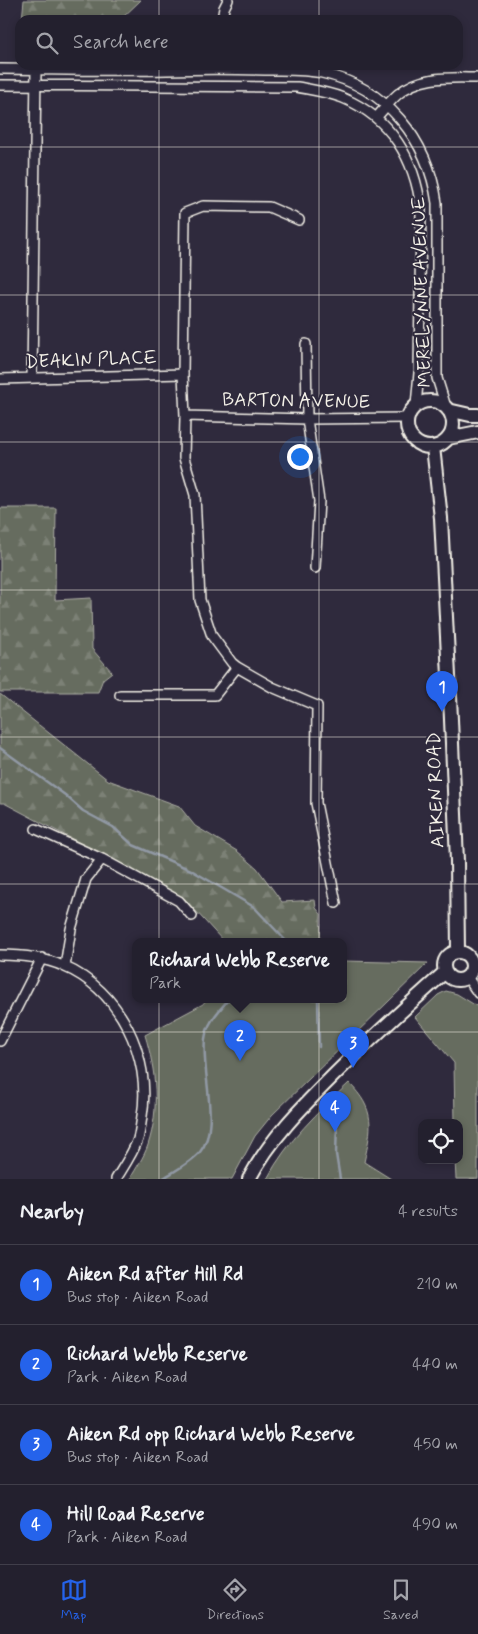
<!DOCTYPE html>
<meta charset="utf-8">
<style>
:root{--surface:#23202e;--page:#2b2836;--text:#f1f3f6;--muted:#a3a3aa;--line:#403e4a;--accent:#2563eb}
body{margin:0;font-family:Mynerve,sans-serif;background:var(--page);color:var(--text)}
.controls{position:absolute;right:15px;bottom:15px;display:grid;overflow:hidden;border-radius:10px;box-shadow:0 2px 8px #0003}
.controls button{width:45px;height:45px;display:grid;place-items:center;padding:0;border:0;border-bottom:1px solid var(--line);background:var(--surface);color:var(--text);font:25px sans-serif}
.you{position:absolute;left:299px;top:456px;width:18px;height:18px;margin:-12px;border:4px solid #fff;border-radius:50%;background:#1a73e8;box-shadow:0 0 0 8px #1a73e833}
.badge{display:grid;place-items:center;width:32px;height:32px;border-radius:50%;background:var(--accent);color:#fff;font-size:16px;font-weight:700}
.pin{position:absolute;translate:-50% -41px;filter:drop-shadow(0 1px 2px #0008)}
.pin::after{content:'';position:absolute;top:26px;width:18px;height:15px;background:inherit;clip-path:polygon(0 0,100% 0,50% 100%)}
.popup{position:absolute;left:132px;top:938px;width:215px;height:65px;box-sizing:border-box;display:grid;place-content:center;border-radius:10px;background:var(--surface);filter:drop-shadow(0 1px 4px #0005);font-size:16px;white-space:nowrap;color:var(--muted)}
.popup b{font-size:19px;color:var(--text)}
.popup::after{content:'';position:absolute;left:50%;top:100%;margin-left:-10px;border:10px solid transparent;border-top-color:var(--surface)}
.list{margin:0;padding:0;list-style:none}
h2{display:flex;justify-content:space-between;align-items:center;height:65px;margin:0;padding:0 20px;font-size:21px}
h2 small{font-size:16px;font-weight:400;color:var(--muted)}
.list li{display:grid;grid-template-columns:32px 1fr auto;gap:15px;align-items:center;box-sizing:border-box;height:80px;padding:0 20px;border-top:1px solid var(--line)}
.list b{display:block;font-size:19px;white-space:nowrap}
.list p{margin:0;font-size:16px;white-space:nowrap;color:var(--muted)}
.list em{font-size:16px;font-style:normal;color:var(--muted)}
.icon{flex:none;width:28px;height:28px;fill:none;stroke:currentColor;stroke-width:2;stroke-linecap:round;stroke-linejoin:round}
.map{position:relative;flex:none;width:478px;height:1179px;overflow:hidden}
.search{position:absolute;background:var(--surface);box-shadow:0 2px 8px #0003;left:15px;right:15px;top:15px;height:55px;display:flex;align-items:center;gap:12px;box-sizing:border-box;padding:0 18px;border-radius:15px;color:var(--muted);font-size:19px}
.sheet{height:385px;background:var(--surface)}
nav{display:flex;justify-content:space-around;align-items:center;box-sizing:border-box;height:70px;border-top:1px solid var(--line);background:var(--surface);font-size:14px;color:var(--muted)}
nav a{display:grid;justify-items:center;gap:2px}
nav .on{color:var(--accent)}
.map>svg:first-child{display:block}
.forest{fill:url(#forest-firs);stroke:#adaea4}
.park{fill:#666c5f;stroke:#adaea4}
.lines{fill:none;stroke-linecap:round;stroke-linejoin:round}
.stream{stroke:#9199a5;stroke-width:2.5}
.street-casing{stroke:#f4f1e8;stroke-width:12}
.secondary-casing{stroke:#f4f1e8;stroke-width:16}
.street{stroke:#2f2a3d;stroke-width:9}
.secondary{stroke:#2f2a3d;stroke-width:12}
.grid{fill:none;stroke:#f4f1e8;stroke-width:1;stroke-opacity:0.55}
.labels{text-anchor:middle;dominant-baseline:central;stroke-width:4;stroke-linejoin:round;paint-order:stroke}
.street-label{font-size:19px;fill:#f4f1e8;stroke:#2f2a3d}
</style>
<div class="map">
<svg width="478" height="1179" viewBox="0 0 478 1179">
<defs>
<pattern id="forest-firs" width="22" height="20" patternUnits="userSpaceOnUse" patternTransform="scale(1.25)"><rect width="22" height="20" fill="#666c5f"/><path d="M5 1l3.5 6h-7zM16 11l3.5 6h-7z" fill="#7c8176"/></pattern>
</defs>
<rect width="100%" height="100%" fill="#2f2a3d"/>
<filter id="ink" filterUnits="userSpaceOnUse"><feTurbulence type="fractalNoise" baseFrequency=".02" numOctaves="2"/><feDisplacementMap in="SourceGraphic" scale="10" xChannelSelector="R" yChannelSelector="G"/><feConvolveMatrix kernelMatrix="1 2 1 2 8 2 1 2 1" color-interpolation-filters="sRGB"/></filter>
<g filter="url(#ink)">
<path class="forest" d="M 24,0 L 141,0 L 120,20 L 22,20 Z
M 0,508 L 56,508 L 55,600 L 91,598 L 92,649 L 112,672 L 103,679 L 98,692 L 0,692 Z
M 0,694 L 108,780 L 179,806 L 195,826 L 237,851 L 257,868 L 282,902 L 315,900 L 316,908 L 321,914 L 320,942 L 224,942 L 184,898 L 4,803 L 0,803 Z"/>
<path class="park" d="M 344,961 L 428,963 L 272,1115 L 255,1136 L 232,1179 L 130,1179 C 136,1168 144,1157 148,1145 C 160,1108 156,1071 145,1035 L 203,1004 L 206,1000 L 344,1000 Z
M 446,991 L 457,994 L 478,1007 L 478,1179 L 456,1179 L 455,1160 L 459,1160 L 459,1123 L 455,1123 L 454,1063 L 415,1017 L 438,995 Z
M 349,1083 C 376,1110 372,1127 364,1162 L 391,1179 L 267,1179 C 287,1141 318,1112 349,1083 Z"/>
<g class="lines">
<path class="stream" d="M 0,748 L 65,795 L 83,811 L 113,827 L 133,845 L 191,870 L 254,907 L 287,942
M 318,1000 L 319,1047
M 335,1106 L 337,1124 L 336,1154 L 340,1179
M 162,1179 C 173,1172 192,1162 200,1152 C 221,1127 201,1071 205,1039 C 207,1023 218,1012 228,1000"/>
<g class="street-casing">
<path id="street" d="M 222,20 L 224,8 L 228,0
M 0,69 C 55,70 111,71 167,70 C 199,69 232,69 265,70 C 284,70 304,69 322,73 C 386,87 428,139 437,203 L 437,378 L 446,407
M 0,85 L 297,87 C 313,90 328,92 343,98 C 391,118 415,159 421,209 L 419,373 L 416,405
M 376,118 C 383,110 390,101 398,94 C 420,75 450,78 478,78
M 299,220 L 269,207 L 203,206 L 185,213 L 183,374 L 185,416 L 184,458 L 195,495 L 200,600 L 212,636 L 232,663 L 237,667 L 272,687 L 317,706 L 316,803 L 336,903
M 306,344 L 307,419 L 319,501 L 315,568
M 32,378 L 36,70
M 0,379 L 183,374
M 185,416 L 307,419 L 407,418
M 120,695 L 215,695 L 237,667
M 36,829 L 102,859 L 179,901 L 192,916
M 0,955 C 22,955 43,957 63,966 C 120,990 152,1057 142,1116 C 141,1123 140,1132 138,1139 C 133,1153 124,1166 116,1179
M 65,966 L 71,929 L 86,879 L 102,859
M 467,977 L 478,993
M 0,1041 L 42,958"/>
</g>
<g class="secondary-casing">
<path id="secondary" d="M407 424a23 23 0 1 1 46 0a23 23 0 1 1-46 0Z
M 448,410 L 470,415 L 478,415
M 448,438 L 478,432
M 433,447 L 441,518 L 450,696 L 457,861 L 458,951
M444 966a14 14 0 1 1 28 0a14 14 0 1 1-28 0Z
M 249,1179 C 270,1139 301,1108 333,1076 C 369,1040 407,1006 445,972"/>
</g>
<use href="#street" class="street"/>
<use href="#secondary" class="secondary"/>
</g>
</g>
<path class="grid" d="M 159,0 L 159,20M 319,0 L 319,20M 159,65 L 159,1179M 319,65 L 319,1179M 0,147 L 478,147M 0,295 L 478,295M 0,442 L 478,442M 0,590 L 478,590M 0,737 L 478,737M 0,884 L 478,884M 0,1032 L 478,1032"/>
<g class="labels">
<g class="street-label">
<text transform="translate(422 292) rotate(-92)">MERELYNNE AVENUE</text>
<text transform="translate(91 360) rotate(-2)">DEAKIN PLACE</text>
<text transform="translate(296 401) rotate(1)">BARTON AVENUE</text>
<text transform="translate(436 790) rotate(-92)">AIKEN ROAD</text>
</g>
</g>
</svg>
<div class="controls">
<button><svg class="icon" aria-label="locate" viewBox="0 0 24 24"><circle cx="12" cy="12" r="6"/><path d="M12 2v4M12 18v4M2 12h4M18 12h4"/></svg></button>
</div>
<div class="you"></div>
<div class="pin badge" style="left:442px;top:712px">1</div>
<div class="pin badge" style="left:240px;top:1061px">2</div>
<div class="popup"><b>Richard Webb Reserve</b>Park</div>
<div class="pin badge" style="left:353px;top:1068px">3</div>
<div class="pin badge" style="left:335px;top:1132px">4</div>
<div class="search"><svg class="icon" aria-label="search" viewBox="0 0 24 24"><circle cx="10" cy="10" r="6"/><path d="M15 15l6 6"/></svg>Search here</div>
</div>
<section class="sheet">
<h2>Nearby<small>4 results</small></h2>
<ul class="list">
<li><span class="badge">1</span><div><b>Aiken Rd after Hill Rd</b><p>Bus stop · Aiken Road</p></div><em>210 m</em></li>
<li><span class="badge">2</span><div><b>Richard Webb Reserve</b><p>Park · Aiken Road</p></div><em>440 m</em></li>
<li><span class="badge">3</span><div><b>Aiken Rd opp Richard Webb Reserve</b><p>Bus stop · Aiken Road</p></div><em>450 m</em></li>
<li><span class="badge">4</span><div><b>Hill Road Reserve</b><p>Park · Aiken Road</p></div><em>490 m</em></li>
</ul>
</section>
<nav>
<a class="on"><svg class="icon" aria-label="map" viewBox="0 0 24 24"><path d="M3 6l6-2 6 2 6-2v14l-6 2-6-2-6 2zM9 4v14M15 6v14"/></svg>Map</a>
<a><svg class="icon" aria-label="directions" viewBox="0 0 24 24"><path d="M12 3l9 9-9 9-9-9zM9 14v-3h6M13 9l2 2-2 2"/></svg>Directions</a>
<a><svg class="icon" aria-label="saved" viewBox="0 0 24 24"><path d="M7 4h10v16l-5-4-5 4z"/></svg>Saved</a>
</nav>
